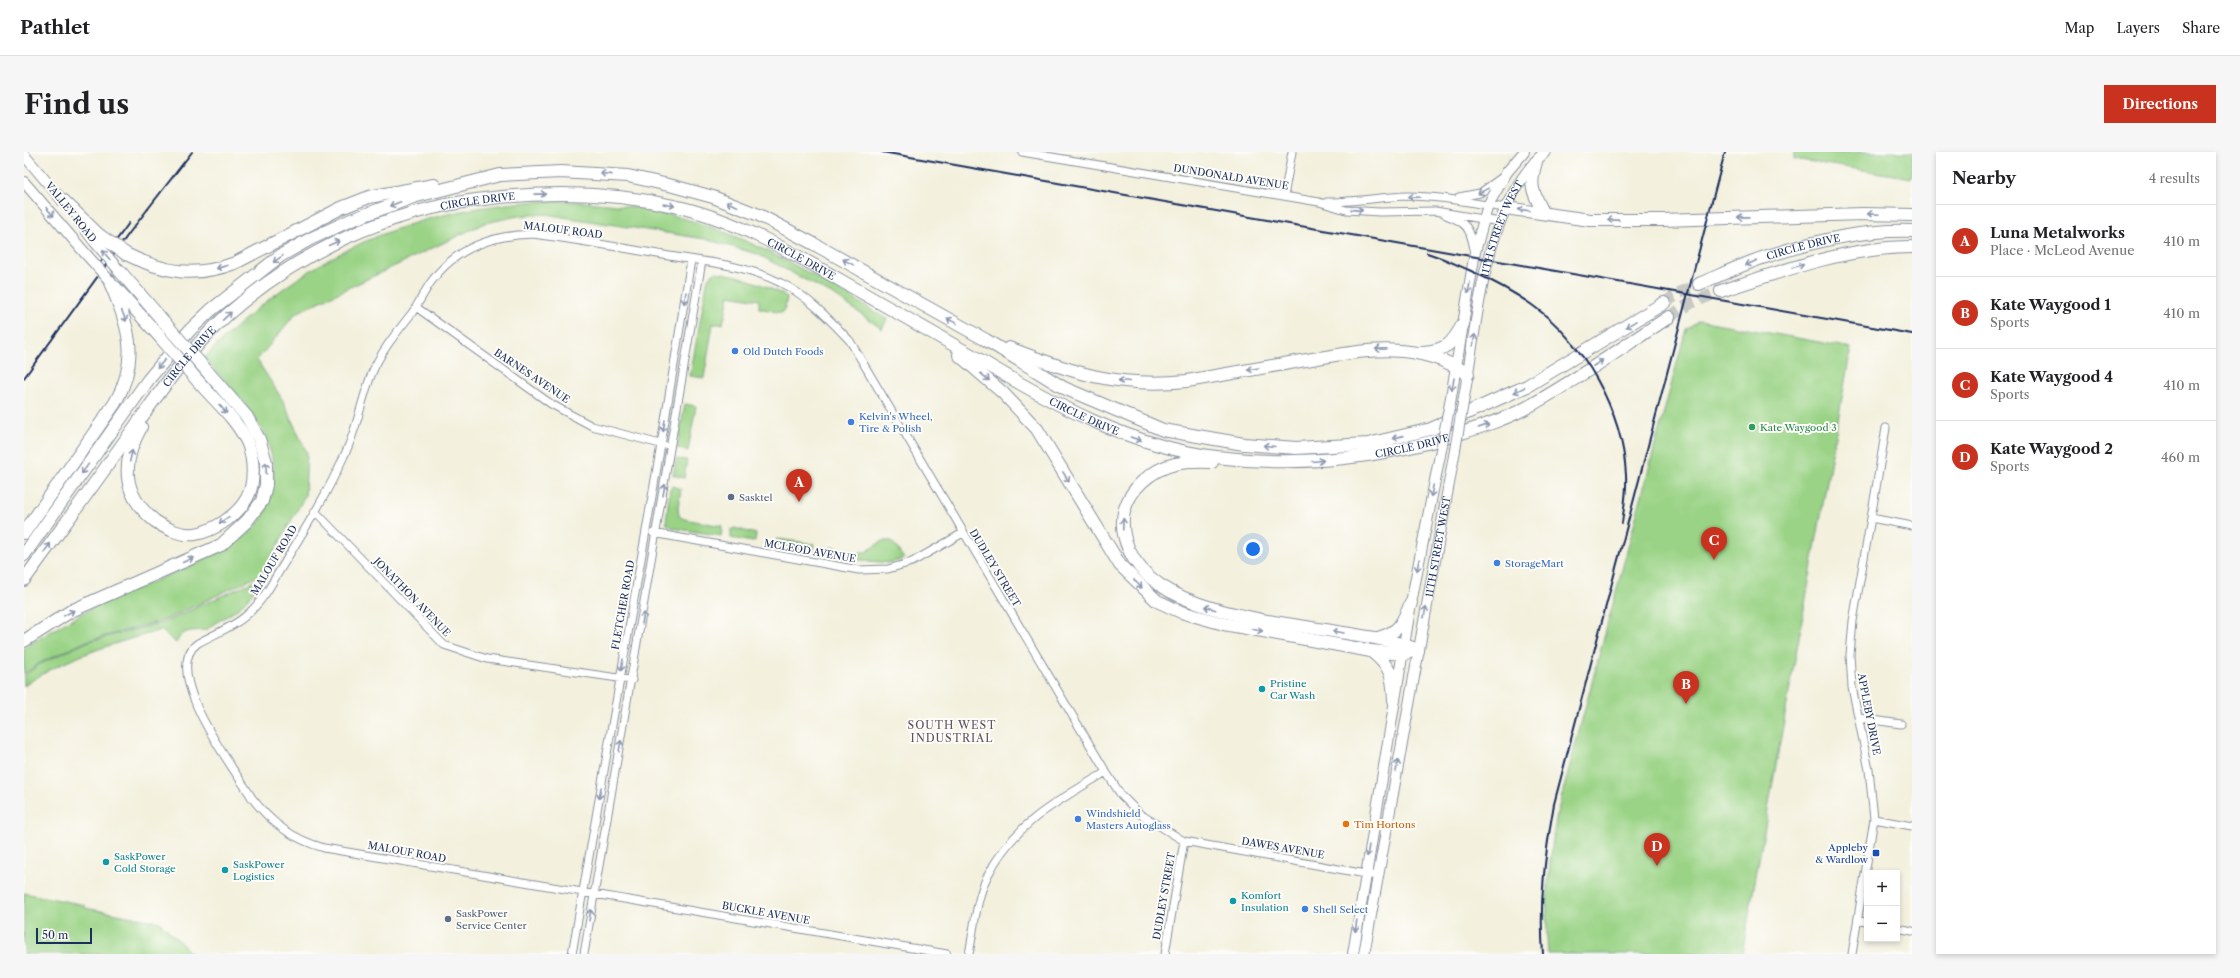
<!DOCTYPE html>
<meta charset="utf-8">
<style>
:root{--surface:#fff;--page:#f6f6f6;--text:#202124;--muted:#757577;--line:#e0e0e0;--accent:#c8321e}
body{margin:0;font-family:"Libre Caslon Text",serif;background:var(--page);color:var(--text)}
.controls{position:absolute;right:12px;bottom:12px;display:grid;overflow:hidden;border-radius:0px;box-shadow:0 2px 6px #0003}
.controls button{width:36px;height:36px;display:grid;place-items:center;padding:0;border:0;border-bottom:1px solid var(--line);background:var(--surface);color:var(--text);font:20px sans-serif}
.scale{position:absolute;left:12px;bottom:10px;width:56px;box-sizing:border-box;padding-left:4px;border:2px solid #1b2f5e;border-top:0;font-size:11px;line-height:14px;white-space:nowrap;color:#1b2f5e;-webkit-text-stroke:3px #fdfcf7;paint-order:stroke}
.you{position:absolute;left:1229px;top:397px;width:14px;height:14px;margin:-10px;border:3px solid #fff;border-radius:50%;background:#1a73e8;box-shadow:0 0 0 6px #1a73e833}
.badge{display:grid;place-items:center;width:26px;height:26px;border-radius:50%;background:var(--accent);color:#fff;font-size:13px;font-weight:700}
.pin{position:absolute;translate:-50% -33px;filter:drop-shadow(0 1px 2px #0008)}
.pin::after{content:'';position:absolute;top:21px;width:14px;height:12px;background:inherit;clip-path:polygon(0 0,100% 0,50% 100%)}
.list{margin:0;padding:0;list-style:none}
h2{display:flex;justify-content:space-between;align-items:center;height:52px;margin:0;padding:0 16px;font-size:17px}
h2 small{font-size:13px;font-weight:400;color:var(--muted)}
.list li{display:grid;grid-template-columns:26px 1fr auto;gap:12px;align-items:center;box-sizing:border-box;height:72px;padding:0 16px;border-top:1px solid var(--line)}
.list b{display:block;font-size:15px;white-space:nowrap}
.list p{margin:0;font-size:13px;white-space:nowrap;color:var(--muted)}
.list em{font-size:13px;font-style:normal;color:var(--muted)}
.map{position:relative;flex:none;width:1888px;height:802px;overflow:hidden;border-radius:0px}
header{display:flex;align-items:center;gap:24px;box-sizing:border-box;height:56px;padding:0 20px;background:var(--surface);border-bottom:1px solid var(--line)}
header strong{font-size:19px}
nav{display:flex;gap:22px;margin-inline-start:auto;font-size:14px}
.intro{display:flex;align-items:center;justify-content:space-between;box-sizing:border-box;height:96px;padding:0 24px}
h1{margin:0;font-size:28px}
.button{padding:10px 18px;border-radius:0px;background:var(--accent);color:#fff;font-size:14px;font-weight:700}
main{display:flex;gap:24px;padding:0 24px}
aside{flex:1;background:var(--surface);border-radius:0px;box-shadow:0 2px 6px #0003}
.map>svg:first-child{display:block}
.green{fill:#9ad385;stroke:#5a8172}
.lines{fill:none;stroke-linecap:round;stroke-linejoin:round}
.highway-tunnel{stroke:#c8c9c4;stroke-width:12;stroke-dasharray:12 6;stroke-linecap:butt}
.street-casing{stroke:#87909e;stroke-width:9}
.secondary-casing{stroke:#87909e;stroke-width:12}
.highway-casing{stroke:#87909e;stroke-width:14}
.street{stroke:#fff;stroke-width:7}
.secondary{stroke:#fff;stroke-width:10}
.highway{stroke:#fff;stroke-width:12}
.rail{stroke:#1b2f5e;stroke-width:2}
.secondary-bridge-casing{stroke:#87909e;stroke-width:12;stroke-linecap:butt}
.highway-bridge-casing{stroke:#87909e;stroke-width:14;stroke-linecap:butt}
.secondary-bridge{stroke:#fff;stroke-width:10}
.highway-bridge{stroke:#fff;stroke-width:12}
.oneway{stroke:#8d97ae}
.shop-dot{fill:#3f7fe0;stroke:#fdfcf7;stroke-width:1.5}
.leisure-dot{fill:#2e9e5b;stroke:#fdfcf7;stroke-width:1.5}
.service-dot{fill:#5c6f8a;stroke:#fdfcf7;stroke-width:1.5}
.culture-dot{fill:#0f9aa8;stroke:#fdfcf7;stroke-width:1.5}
.food-dot{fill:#e8710a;stroke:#fdfcf7;stroke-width:1.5}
.transit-dot{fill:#1a4fb4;stroke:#fdfcf7;stroke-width:1.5}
.labels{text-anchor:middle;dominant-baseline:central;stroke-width:4;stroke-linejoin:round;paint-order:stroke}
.street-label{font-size:10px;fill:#1b2f5e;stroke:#fdfcf7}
.shop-label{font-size:10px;fill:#366cbe;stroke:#fdfcf7;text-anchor:start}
.leisure-label{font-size:10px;fill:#27864d;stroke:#fdfcf7;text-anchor:start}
.service-label{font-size:10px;fill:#4e5e75;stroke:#fdfcf7;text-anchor:start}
.culture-label{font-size:10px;fill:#0d838f;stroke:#fdfcf7;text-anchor:start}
.food-label{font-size:10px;fill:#c56008;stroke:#fdfcf7;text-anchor:start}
.transit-label{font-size:10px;fill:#164399;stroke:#fdfcf7;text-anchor:end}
.neighbourhood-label{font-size:11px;letter-spacing:1px;fill:#5f5365;stroke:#fdfcf7}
</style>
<header>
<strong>Pathlet</strong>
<nav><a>Map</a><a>Layers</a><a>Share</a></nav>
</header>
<div class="intro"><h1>Find us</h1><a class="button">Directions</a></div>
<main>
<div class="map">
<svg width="1888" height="802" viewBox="0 0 1888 802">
<rect width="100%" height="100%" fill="#fdfcf7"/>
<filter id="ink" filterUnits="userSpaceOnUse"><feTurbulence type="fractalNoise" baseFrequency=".025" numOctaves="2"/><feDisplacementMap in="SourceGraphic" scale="8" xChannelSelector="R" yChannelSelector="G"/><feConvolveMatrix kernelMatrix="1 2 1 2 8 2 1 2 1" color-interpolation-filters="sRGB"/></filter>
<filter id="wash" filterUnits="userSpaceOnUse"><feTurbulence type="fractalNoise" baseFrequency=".012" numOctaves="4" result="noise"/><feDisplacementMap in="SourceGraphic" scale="16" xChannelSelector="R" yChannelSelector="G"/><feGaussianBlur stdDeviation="0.9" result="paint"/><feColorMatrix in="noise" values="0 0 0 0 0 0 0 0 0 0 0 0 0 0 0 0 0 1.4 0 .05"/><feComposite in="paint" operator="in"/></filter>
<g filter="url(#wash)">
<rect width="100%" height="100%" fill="#f3f0dd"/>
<path class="green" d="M 1770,0 L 1888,0 L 1888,26 L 1770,7 Z
M 519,49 C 554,49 589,51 624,58 C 712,74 788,122 863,167 L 858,177 L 813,145 L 733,102 L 681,87 L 520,62 L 494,64 L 461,71 L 272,161 L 233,208 L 258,247 L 283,301 L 281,344 L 238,422 L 143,467 L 63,489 L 14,512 L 0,522 L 0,496 C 26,480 51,464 79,451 C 108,438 138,426 168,413 C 189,403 211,395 228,378 C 253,354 255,312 240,282 C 226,253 201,230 180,206 C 277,106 379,57 519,49 Z
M 692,120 C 717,123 741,133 763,145 L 761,157 L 758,161 L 735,156 L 735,148 L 705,143 L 701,165 L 698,172 L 689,172 L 680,226 L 666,224 L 684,126 Z
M 1675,168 L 1827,196 L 1718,802 L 1524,802 C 1520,755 1525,708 1533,662 L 1662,177 Z
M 661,252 L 672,254 L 664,299 L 653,296 Z
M 652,307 L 663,308 L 660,326 L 649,323 Z
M 648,334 L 657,337 L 654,356 L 655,364 L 660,367 L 698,374 L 697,384 L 649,376 L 642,371 L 646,336 Z
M 710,376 L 732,382 L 731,389 L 729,390 L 707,386 L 707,378 Z
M 753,387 L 791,392 L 789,400 L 751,392 Z
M 858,389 L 868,389 L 880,407 L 865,411 L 835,408 L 836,400 L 842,400 Z
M 807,395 L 826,399 L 824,407 L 805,403 Z
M 239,425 C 230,439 220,454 205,463 C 197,468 191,470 184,477 C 170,481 161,474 152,491 L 137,478 C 89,492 41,505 0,534 L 0,524 L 14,513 L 63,490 L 143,469 Z
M 0,741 L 61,753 L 61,756 L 136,770 L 168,802 L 0,802 Z"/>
</g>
<g filter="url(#ink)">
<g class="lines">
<path class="highway-tunnel" d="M 1640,151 L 1659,139 L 1675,132
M 1645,165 L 1667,151 L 1697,139"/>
<g class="street-casing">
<path id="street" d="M 998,0 L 1295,50 L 1322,58 L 1356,60 L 1411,59 L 1476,70
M 1260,44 L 1268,0
M 1435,45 L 1456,41 L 1477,26
M 1303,50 C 1330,50 1356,45 1383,44 C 1417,44 1448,51 1481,56
M 1422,63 C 1443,71 1446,76 1450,97
M 392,155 L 527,252 L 568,274 L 640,293
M 291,359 L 420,493 L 463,507 L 608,528
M 1847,366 L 1862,276
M 629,381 L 835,418 L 864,417 L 888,410 L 939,381
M 1835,566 L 1877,572
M 1850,667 L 1888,674
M 1834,769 L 1843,770
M 1873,776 L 1888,779
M 548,802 L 637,293 L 667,108
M 560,802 L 678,109
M 923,802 L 300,696 C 269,687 248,672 228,646 C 211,618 134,519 174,491 C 206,474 222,471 244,438 C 270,394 299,351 320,304 C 333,278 337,248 348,221 C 357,199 373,180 388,161 C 395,151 400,140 407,130 C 432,95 469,83 509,82 C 555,88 600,96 645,104 C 682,110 722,113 757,131 C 784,144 805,167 826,189 L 1082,620 L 1097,643 L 1116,662 L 1160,689 L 1353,724
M 945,802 C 950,777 952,748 963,725 C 990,671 1032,650 1082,620
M 1141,802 L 1160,689
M 1828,802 L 1850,667 L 1845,618 L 1828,535 L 1826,503 L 1829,469 L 1847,366 L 1888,374"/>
</g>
<g class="secondary-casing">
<g id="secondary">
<path d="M 0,3 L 43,54"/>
<path d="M 0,30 L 61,101"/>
<path d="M 56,70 L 70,89"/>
<path id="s1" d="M 1440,245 C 1454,168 1459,55 1521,0"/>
<path d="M 1426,251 L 1451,100 L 1460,67 L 1464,53 L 1483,20 L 1500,0"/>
<path d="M 1329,802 L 1387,451 L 1416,303"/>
<path id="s2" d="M 1340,802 L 1431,298"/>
</g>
</g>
<g class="highway-casing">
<g id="highway">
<path d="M 1512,10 C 1505,33 1508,39 1519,60"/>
<path d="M 39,48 L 75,83"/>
<path d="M 1481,56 L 1566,68 L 1638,68 L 1839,62 L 1888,63"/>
<path d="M 102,102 C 140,121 171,126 211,111 L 317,56 L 345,45 L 410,33"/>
<path d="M 94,117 L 146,177"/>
<path id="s3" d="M 1675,132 C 1697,123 1719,112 1741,105 C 1787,90 1839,77 1888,79"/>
<path d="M 91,135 L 137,186"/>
<path d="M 1697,139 C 1757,119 1824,95 1888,95"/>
<path d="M 985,196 C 1050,221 1092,236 1163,229 C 1199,223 1235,216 1271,210 C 1332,200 1389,185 1444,222"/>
<path d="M 1399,200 C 1423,198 1428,192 1439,172"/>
<path d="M 935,203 L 979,241 L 1013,277 L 1096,413 L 1133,449 L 1157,460 L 1200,472 L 1347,499 L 1378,502 L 1394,498"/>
<path d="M 117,275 C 97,311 98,343 131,369 C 142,377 158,384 171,382 C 190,379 214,363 223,346 C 231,331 230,308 224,292 C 214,268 190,248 173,228"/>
<path d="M 1188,310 C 1161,309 1139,310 1118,330 C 1102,345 1095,365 1101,387 C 1126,481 1319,467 1394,498"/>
<path d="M 0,381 L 91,251 C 117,205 104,173 85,128"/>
<path d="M 0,403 L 124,228 L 166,178 L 187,158 L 256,104 L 286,87 L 327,68 L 389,45 L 476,23 L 537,20 L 604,24 L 649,34 L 689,45 L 735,63 L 790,92 L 962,188 L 1040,236 L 1139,278 L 1220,292 L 1272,296 L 1344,292 L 1407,277 L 1503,234 L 1640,151"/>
<path id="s4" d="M 0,428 C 32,384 64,341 95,297 C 129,250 160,202 203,163 C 275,99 365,58 460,47 C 523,39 587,40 650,54 C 711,67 769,101 823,132 C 867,157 912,183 956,208 C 1029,252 1106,294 1192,305 C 1272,315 1351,307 1428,284 C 1453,276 1477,269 1500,257 C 1550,230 1597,196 1645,165"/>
<path d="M 1354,486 C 1376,480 1378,471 1387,451"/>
<path d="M 0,489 L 47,459 L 197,393 L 223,369 L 238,349 L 242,333 L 242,310 L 235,287 L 223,265 L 182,218"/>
<path d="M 1347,499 C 1367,515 1369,523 1370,548"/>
</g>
</g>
<use href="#street" class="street"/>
<use href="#secondary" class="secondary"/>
<use href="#highway" class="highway"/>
<path class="rail" d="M 858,0 L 1888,182
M 1403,101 C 1417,105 1431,112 1445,118 C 1467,128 1488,139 1508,153 C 1560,190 1599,260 1602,323 C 1603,339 1600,355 1598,371
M 72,116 L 105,71
M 0,226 L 106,80 L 168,0
M 1519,802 C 1515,751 1521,702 1530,652 L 1701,0"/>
<g class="secondary-bridge-casing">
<path id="secondary-bridge" d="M 70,89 L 94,117
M 61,101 L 85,128
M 1431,298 L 1440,245
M 1416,303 L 1426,251"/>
</g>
<g class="highway-bridge-casing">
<path id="highway-bridge" d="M 75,83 L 102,102
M 146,177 L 182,218
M 137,186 L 173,228"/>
</g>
<use href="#secondary-bridge" class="secondary-bridge"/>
<use href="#highway-bridge" class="highway-bridge"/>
</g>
<defs><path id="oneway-shaft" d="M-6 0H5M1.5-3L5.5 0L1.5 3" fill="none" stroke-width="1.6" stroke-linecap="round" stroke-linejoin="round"/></defs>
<g class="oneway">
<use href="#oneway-shaft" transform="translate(582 22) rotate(-174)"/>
<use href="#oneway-shaft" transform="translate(1459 39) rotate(151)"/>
<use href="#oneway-shaft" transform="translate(516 42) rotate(-1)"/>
<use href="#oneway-shaft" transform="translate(1390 45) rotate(-178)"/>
<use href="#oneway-shaft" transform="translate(371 52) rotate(159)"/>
<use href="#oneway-shaft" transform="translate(708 52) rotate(-159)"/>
<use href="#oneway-shaft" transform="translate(645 53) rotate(10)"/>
<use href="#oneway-shaft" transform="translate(1333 58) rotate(4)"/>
<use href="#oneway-shaft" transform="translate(1500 58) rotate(-173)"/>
<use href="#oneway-shaft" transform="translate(26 60) rotate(49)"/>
<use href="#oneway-shaft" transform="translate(1849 62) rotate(-178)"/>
<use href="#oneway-shaft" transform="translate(1719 65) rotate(179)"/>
<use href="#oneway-shaft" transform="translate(1589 68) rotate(-179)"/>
<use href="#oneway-shaft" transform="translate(310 91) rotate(-24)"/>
<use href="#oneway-shaft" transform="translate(82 103) rotate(-130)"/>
<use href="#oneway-shaft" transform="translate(254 107) rotate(145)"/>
<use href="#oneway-shaft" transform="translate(824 110) rotate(-151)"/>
<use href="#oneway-shaft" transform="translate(1727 111) rotate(156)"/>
<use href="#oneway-shaft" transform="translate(1774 114) rotate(-14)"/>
<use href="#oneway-shaft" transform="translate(198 115) rotate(164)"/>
<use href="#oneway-shaft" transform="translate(1445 136) rotate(99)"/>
<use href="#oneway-shaft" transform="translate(661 146) rotate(99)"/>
<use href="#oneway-shaft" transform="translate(100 164) rotate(68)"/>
<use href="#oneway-shaft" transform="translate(203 164) rotate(-43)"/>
<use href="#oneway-shaft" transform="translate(928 169) rotate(-151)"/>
<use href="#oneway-shaft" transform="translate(1607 172) rotate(148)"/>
<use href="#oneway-shaft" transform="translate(1450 188) rotate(-81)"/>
<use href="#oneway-shaft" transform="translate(1357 197) rotate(179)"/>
<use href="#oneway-shaft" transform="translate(1574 211) rotate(-33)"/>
<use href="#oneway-shaft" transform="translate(137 212) rotate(130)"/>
<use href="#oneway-shaft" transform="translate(1229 217) rotate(170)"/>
<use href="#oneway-shaft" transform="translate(961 225) rotate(40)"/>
<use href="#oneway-shaft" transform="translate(1100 229) rotate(-175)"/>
<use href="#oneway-shaft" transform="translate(1429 232) rotate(100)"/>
<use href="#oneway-shaft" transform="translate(1495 238) rotate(154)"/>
<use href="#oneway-shaft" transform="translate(199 257) rotate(49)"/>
<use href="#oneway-shaft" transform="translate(640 274) rotate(99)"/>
<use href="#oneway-shaft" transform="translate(1460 274) rotate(-19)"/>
<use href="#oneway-shaft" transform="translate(1374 285) rotate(167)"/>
<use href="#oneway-shaft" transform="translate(1112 287) rotate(19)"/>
<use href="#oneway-shaft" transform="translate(1245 294) rotate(-175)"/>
<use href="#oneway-shaft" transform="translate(107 304) rotate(-78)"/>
<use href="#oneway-shaft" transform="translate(1294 309) rotate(-5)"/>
<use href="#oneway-shaft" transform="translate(242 316) rotate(-93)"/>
<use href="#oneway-shaft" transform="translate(61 317) rotate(125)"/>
<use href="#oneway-shaft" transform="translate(1042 325) rotate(58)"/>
<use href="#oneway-shaft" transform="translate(640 338) rotate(-80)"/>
<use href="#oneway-shaft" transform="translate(1408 339) rotate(102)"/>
<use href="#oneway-shaft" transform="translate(200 368) rotate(145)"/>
<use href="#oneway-shaft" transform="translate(1099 372) rotate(-88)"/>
<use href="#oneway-shaft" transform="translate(23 396) rotate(-54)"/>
<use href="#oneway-shaft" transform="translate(164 408) rotate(-24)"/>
<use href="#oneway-shaft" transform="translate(1394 413) rotate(100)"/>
<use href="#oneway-shaft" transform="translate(1114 432) rotate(45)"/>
<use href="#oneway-shaft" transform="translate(1186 456) rotate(-164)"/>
<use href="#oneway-shaft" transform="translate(1401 460) rotate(-80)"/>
<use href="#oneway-shaft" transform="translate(45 461) rotate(-28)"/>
<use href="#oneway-shaft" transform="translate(619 466) rotate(-81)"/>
<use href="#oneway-shaft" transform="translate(1233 478) rotate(10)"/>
<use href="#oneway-shaft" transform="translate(1314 480) rotate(-170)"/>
<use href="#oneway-shaft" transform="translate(598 513) rotate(100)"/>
<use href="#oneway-shaft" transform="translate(596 594) rotate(-80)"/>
<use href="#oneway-shaft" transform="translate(1373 614) rotate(-80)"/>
<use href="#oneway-shaft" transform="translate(576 641) rotate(100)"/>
<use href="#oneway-shaft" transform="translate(1344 699) rotate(99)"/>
<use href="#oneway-shaft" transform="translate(566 763) rotate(-81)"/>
<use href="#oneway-shaft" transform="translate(1332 774) rotate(98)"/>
</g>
</g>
<g class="shop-dot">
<circle cx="711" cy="199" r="4"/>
<circle cx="827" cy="270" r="4"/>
<circle cx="1473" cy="411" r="4"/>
<circle cx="1054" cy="667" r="4"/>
<circle cx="1281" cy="757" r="4"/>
</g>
<circle class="leisure-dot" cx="1728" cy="275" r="4"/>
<g class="service-dot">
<circle cx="707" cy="345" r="4"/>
<circle cx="424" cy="767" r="4"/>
</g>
<g class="culture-dot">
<circle cx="1238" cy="537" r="4"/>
<circle cx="82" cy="710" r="4"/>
<circle cx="201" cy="718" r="4"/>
<circle cx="1209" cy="749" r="4"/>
</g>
<circle class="food-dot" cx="1322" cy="672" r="4"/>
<rect class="transit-dot" x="1848" y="697" width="8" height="8" rx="2"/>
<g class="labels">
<g class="street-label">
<text transform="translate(1207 25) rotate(9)">DUNDONALD AVENUE</text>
<text stroke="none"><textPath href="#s4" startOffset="614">CIRCLE DRIVE</textPath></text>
<text transform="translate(47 60) rotate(51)">VALLEY ROAD</text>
<text transform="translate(539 78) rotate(7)">MALOUF ROAD</text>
<text stroke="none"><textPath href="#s1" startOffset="173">11TH STREET WEST</textPath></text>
<text stroke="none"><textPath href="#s3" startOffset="111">CIRCLE DRIVE</textPath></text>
<text stroke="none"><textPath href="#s4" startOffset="950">CIRCLE DRIVE</textPath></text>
<text stroke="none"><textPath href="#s4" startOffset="278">CIRCLE DRIVE</textPath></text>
<text transform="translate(508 224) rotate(34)">BARNES AVENUE</text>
<text stroke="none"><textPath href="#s4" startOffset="1274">CIRCLE DRIVE</textPath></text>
<text stroke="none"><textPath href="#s4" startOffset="1610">CIRCLE DRIVE</textPath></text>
<text stroke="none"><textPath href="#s2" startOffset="414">11TH STREET WEST</textPath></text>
<text transform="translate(786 399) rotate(10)">MCLEOD AVENUE</text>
<text transform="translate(250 408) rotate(-59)">MALOUF ROAD</text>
<text transform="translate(971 416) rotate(59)">DUDLEY STREET</text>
<text transform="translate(388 445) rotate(46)">JONATHON AVENUE</text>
<text transform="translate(599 453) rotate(-80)">FLETCHER ROAD</text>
<text transform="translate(1845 562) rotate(79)">APPLEBY DRIVE</text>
<text transform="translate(1259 696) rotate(10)">DAWES AVENUE</text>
<text transform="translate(383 700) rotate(10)">MALOUF ROAD</text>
<text transform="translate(1140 744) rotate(-80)">DUDLEY STREET</text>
<text transform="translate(742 761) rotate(10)">BUCKLE AVENUE</text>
</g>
<g class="shop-label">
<text x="719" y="199">Old Dutch Foods</text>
<text x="835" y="264">Kelvin's Wheel,<tspan x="835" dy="12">Tire &amp; Polish</tspan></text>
<text x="1481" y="411">StorageMart</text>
<text x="1062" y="661">Windshield<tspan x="1062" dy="12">Masters Autoglass</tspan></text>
<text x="1289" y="757">Shell Select</text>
</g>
<g class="leisure-label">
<text x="1736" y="275">Kate Waygood 3</text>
</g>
<g class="service-label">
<text x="715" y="345">Sasktel</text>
<text x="432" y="761">SaskPower<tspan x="432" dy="12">Service Center</tspan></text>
</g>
<g class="culture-label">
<text x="1246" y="531">Pristine<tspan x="1246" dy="12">Car Wash</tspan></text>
<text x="90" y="704">SaskPower<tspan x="90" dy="12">Cold Storage</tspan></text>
<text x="209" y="712">SaskPower<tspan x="209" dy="12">Logistics</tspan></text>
<text x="1217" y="743">Komfort<tspan x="1217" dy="12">Insulation</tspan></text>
</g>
<g class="food-label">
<text x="1330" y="672">Tim Hortons</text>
</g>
<g class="transit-label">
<text x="1844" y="695">Appleby<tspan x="1844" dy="12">&amp; Wardlow</tspan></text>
</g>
<g class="neighbourhood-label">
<text x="928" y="573">SOUTH WEST<tspan x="928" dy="13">INDUSTRIAL</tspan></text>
</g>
</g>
</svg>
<div class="controls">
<button>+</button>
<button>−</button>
</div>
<div class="scale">50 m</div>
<div class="you"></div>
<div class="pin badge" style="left:775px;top:350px">A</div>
<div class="pin badge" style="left:1662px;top:552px">B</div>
<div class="pin badge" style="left:1690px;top:408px">C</div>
<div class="pin badge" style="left:1633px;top:714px">D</div>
</div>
<aside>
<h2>Nearby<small>4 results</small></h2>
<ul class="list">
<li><span class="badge">A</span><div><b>Luna Metalworks</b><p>Place · McLeod Avenue</p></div><em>410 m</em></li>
<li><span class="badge">B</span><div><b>Kate Waygood 1</b><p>Sports</p></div><em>410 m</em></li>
<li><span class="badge">C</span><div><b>Kate Waygood 4</b><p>Sports</p></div><em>410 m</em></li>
<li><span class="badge">D</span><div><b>Kate Waygood 2</b><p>Sports</p></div><em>460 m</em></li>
</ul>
</aside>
</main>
